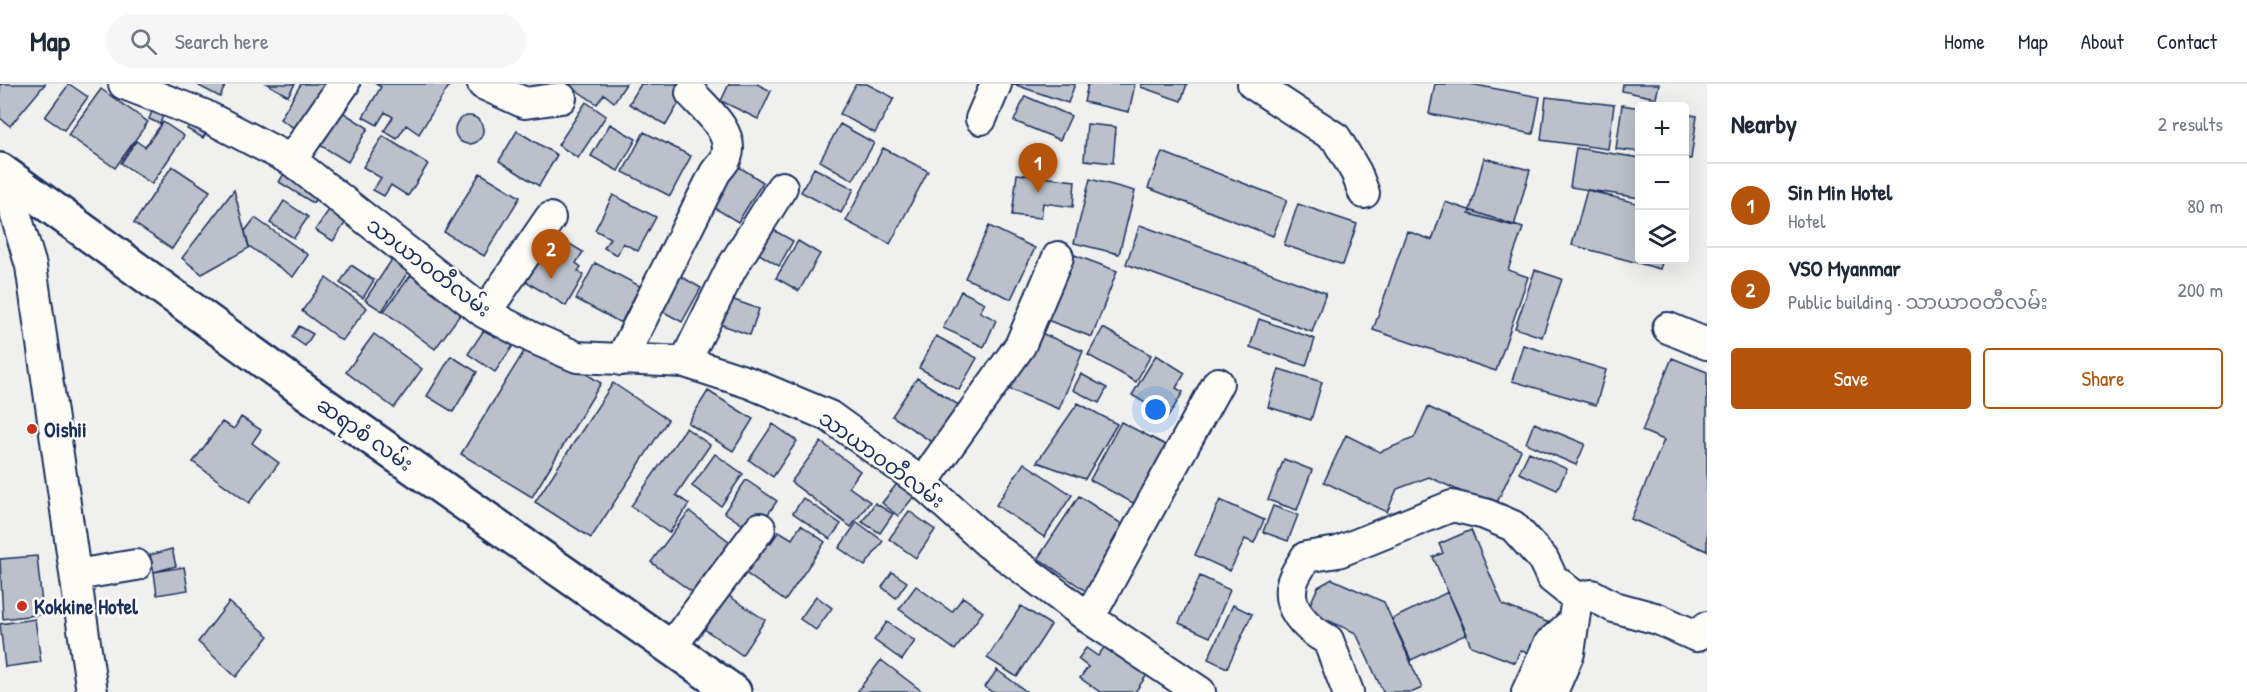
<!DOCTYPE html>
<meta charset="utf-8">
<style>
:root{--surface:#fff;--page:#f6f6f7;--text:#1f2937;--muted:#747a83;--line:#e0e1e3;--accent:#b45309}
body{margin:0;font-family:"Patrick Hand","Noto Sans Myanmar",sans-serif;background:var(--page);color:var(--text)}
.controls{position:absolute;right:18px;top:18px;display:grid;overflow:hidden;border-radius:6px;box-shadow:0 6px 24px #0002}
.controls button{width:54px;height:54px;display:grid;place-items:center;padding:0;border:0;border-bottom:2px solid var(--line);background:var(--surface);color:var(--text);font:30px sans-serif}
.you{position:absolute;left:1156px;top:326px;width:21px;height:21px;margin:-15px;border:4px solid #fff;border-radius:50%;background:#1a73e8;box-shadow:0 0 0 9px #1a73e833}
.badge{display:grid;place-items:center;width:39px;height:39px;border-radius:50%;background:var(--accent);color:#fff;font-size:20px;font-weight:700}
.pin{position:absolute;translate:-50% -50px;filter:drop-shadow(0 2px 3px #0008)}
.pin::after{content:'';position:absolute;top:32px;width:21px;height:18px;background:inherit;clip-path:polygon(0 0,100% 0,50% 100%)}
.list{margin:0;padding:0;list-style:none}
h2{display:flex;justify-content:space-between;align-items:center;height:78px;margin:0;padding:0 24px;font-size:26px}
h2 small{font-size:20px;font-weight:400;color:var(--muted)}
.list li{display:grid;grid-template-columns:39px 1fr auto;gap:18px;align-items:center;box-sizing:border-box;height:84px;padding:0 24px;border-top:2px solid var(--line)}
.list b{display:block;font-size:22px;white-space:nowrap}
.list p{margin:0;font-size:20px;white-space:nowrap;color:var(--muted)}
.list em{font-size:20px;font-style:normal;color:var(--muted)}
.actions{display:flex;gap:12px;padding:18px 24px}
.actions a{flex:1;padding:14px 0;border:2px solid var(--accent);border-radius:6px;text-align:center;font-size:21px;color:var(--accent)}
.actions .main{background:var(--accent);color:#fff}
.icon{flex:none;width:33px;height:33px;fill:none;stroke:currentColor;stroke-width:2;stroke-linecap:round;stroke-linejoin:round}
.map{position:relative;flex:none;width:1707px;height:608px;overflow:hidden}
header{display:flex;align-items:center;gap:36px;box-sizing:border-box;height:84px;padding:0 30px;background:var(--surface);border-bottom:2px solid var(--line)}
header strong{font-size:28px}
nav{display:flex;gap:33px;margin-inline-start:auto;font-size:21px}
.search{width:420px;height:54px;background:var(--page);display:flex;align-items:center;gap:15px;box-sizing:border-box;padding:0 21px;border-radius:33px;color:var(--muted);font-size:22px}
main{display:flex}
aside{flex:1;background:var(--surface)}
.map>svg:first-child{display:block}
.building{fill:#bbc0ca;stroke:#1b2f5e;stroke-width:1.5}
.lines{fill:none;stroke-linecap:round;stroke-linejoin:round}
.minor-casing{stroke:#1b2f5e;stroke-width:34}
.major-casing{stroke:#1b2f5e;stroke-width:38}
.minor{stroke:#fdfcf7;stroke-width:30}
.major{stroke:#fdfcf7;stroke-width:33}
.poi-dot{fill:#c8321e;stroke:#fdfcf7;stroke-width:2}
.labels{text-anchor:middle;dominant-baseline:central;stroke-width:5;stroke-linejoin:round;paint-order:stroke}
.street-label{font-size:21px;fill:#1b2f5e;stroke:#fdfcf7}
.poi-label{font-size:21px;font-weight:bold;fill:#1b2f5e;stroke:#fdfcf7;text-anchor:start}
</style>
<header>
<strong>Map</strong>
<div class="search"><svg class="icon" aria-label="search" viewBox="0 0 24 24"><circle cx="10" cy="10" r="6"/><path d="M15 15l6 6"/></svg>Search here</div>
<nav><a>Home</a><a>Map</a><a>About</a><a>Contact</a></nav>
</header>
<main>
<div class="map">
<svg width="1707" height="608" viewBox="0 0 1707 608">
<rect width="100%" height="100%" fill="#f0f0ee"/>
<filter id="ink" filterUnits="userSpaceOnUse"><feTurbulence type="fractalNoise" baseFrequency=".0167" numOctaves="2"/><feDisplacementMap in="SourceGraphic" scale="12" xChannelSelector="R" yChannelSelector="G"/><feConvolveMatrix kernelMatrix="1 2 1 2 8 2 1 2 1" color-interpolation-filters="sRGB"/></filter>
<g filter="url(#ink)">
<path class="building" d="M 0,0 L 45,0 L 10,42 L 0,34 Z
M 69,0 L 88,13 L 64,46 L 45,33 Z
M 200,0 L 226,0 L 220,13 L 199,2 Z
M 267,0 L 295,0 L 288,12 Z
M 301,0 L 334,0 L 303,50 L 280,35 Z
M 376,0 L 446,0 L 449,2 L 419,50 L 406,41 L 397,55 L 384,47 L 393,33 L 385,28 L 377,41 L 363,33 L 381,3 Z
M 567,0 L 626,0 L 614,18 L 604,10 L 597,20 Z
M 641,0 L 690,0 L 666,41 L 629,20 Z
M 729,0 L 757,0 L 771,7 L 758,35 L 721,17 Z
M 856,0 L 867,0 L 894,14 L 875,49 L 840,30 Z
M 1013,0 L 1075,0 L 1068,19 Z
M 1088,0 L 1135,0 L 1129,28 L 1084,18 Z
M 1142,0 L 1187,0 L 1181,17 L 1141,3 Z
M 1435,0 L 1470,0 L 1540,13 L 1533,50 L 1429,30 Z
M 1623,0 L 1659,0 L 1656,14 L 1622,7 Z
M 101,5 L 148,38 L 115,84 L 68,51 Z
M 1025,12 L 1071,32 L 1060,56 L 1014,37 Z
M 1546,13 L 1614,21 L 1608,65 L 1541,56 Z
M 586,18 L 606,32 L 578,74 L 558,61 Z
M 1622,21 L 1640,24 L 1640,68 L 1616,65 Z
M 154,22 L 165,26 L 160,40 L 149,35 Z
M 336,24 L 368,44 L 348,78 L 315,58 Z
M 196,29 L 212,38 L 203,54 L 187,45 Z
M 1684,30 L 1697,32 L 1691,75 L 1684,74 Z
M455 46a14 14 0 1 1 28 0a14 14 0 1 1-28 0Z
M 163,38 L 184,52 L 152,100 L 121,79 L 136,57 L 145,63 Z
M 610,40 L 636,55 L 618,87 L 591,72 Z
M 840,40 L 874,59 L 853,96 L 820,77 Z
M 1087,40 L 1116,43 L 1113,79 L 1084,76 Z
M 517,47 L 557,71 L 539,102 L 499,77 Z
M 644,48 L 691,72 L 670,112 L 623,88 Z
M 383,52 L 428,80 L 408,112 L 391,101 L 384,112 L 373,106 L 381,94 L 363,83 Z
M 883,64 L 928,87 L 890,160 L 846,137 Z
M 1576,64 L 1640,74 L 1640,114 L 1570,103 Z
M 1162,68 L 1287,116 L 1273,152 L 1148,104 Z
M 1484,74 L 1530,86 L 1514,142 L 1469,130 Z
M 733,79 L 763,98 L 738,138 L 708,120 Z
M 172,82 L 210,107 L 172,165 L 134,139 Z
M 288,83 L 323,103 L 313,119 L 279,98 Z
M 814,84 L 854,105 L 841,129 L 801,108 Z
M 480,89 L 520,113 L 484,172 L 444,148 Z
M 1017,90 L 1075,97 L 1073,123 L 1043,119 L 1041,134 L 1012,131 Z
M 1090,95 L 1135,107 L 1119,170 L 1074,159 Z
M 234,106 L 249,164 L 202,190 L 182,174 Z
M 1587,106 L 1640,120 L 1640,176 L 1663,176 L 1660,185 L 1572,161 Z
M 613,111 L 656,133 L 638,167 L 623,159 L 617,171 L 604,164 L 610,154 L 595,146 Z
M 284,117 L 308,133 L 294,154 L 270,139 Z
M 1445,118 L 1523,144 L 1508,186 L 1528,193 L 1496,287 L 1373,246 L 1407,147 L 1432,156 Z
M 333,120 L 350,132 L 333,157 L 315,146 Z
M 1298,120 L 1357,140 L 1343,181 L 1284,161 Z
M 255,134 L 308,171 L 293,193 L 249,162 L 245,147 Z
M 1140,141 L 1326,209 L 1312,248 L 1126,180 Z
M 989,142 L 1035,164 L 1011,215 L 965,194 Z
M 770,144 L 793,157 L 779,182 L 756,168 Z
M 548,147 L 583,168 L 576,179 L 581,183 L 578,187 L 584,191 L 566,222 L 520,194 Z
M 798,157 L 820,170 L 799,207 L 776,194 Z
M 1064,167 L 1117,187 L 1092,253 L 1039,233 Z
M 395,171 L 412,182 L 382,227 L 365,216 Z
M 595,179 L 640,202 L 621,239 L 576,215 Z
M 351,181 L 374,196 L 363,214 L 340,199 Z
M 1535,186 L 1562,195 L 1542,253 L 1515,244 Z
M 414,187 L 465,224 L 435,265 L 384,227 Z
M 672,187 L 701,204 L 682,238 L 653,222 Z
M 326,194 L 367,224 L 342,257 L 302,227 Z
M 961,207 L 985,219 L 980,228 L 996,236 L 984,263 L 943,244 Z
M 720,211 L 759,225 L 750,251 L 711,237 Z
M 1259,235 L 1315,255 L 1306,282 L 1250,263 Z
M 490,237 L 517,256 L 495,288 L 468,270 Z
M 299,242 L 313,250 L 305,262 L 292,253 Z
M 1103,244 L 1151,271 L 1136,298 L 1088,271 Z
M 1034,246 L 1083,267 L 1059,325 L 1009,305 Z
M 374,250 L 422,285 L 394,324 L 346,288 Z
M 936,252 L 977,274 L 959,306 L 919,284 Z
M 531,256 L 601,299 L 532,413 L 461,370 Z
M 1523,261 L 1606,286 L 1596,321 L 1512,297 Z
M 1156,271 L 1185,289 L 1176,304 L 1183,308 L 1168,333 L 1132,311 Z
M 451,272 L 477,288 L 453,328 L 427,312 Z
M 1672,274 L 1707,288 L 1707,467 L 1631,435 L 1664,356 L 1642,347 Z
M 1279,285 L 1322,298 L 1311,336 L 1268,323 Z
M 1081,290 L 1107,304 L 1099,319 L 1073,306 Z
M 917,294 L 960,322 L 935,360 L 892,332 Z
M 613,299 L 668,336 L 591,454 L 535,418 Z
M 708,307 L 753,335 L 733,367 L 688,339 Z
M 1078,319 L 1117,340 L 1085,395 L 1037,378 Z
M 1428,323 L 1521,366 L 1495,423 L 1429,393 L 1397,405 L 1387,428 L 1324,398 L 1346,351 L 1380,368 L 1414,354 Z
M 241,333 L 261,346 L 252,359 L 279,379 L 249,419 L 193,378 L 222,338 L 234,345 Z
M 1121,338 L 1168,362 L 1137,421 L 1090,396 Z
M 1534,339 L 1585,360 L 1576,381 L 1526,359 Z
M 773,340 L 797,357 L 773,393 L 749,376 Z
M 686,344 L 710,361 L 676,411 L 689,420 L 669,449 L 631,422 Z
M 821,358 L 860,387 L 849,403 L 870,418 L 851,443 L 791,398 Z
M 1529,368 L 1567,385 L 1557,406 L 1519,389 Z
M 715,370 L 743,390 L 721,422 L 692,402 Z
M 1284,375 L 1312,386 L 1297,426 L 1268,416 Z
M 1024,379 L 1072,411 L 1044,453 L 996,421 Z
M 746,396 L 777,417 L 755,449 L 724,428 Z
M 899,397 L 916,410 L 898,432 L 882,419 Z
M 1079,412 L 1128,444 L 1086,507 L 1038,474 Z
M 803,414 L 841,440 L 830,455 L 793,429 Z
M 1220,416 L 1264,436 L 1254,459 L 1245,455 L 1230,487 L 1195,471 Z
M 875,419 L 893,430 L 880,449 L 862,438 Z
M 1273,422 L 1298,431 L 1288,457 L 1263,448 Z
M 689,427 L 730,458 L 692,508 L 651,478 Z
M 909,427 L 935,446 L 916,474 L 889,455 Z
M 857,438 L 883,457 L 865,482 L 839,464 Z
M 801,441 L 825,458 L 785,517 L 744,488 L 765,457 L 770,460 L 779,447 L 792,455 Z
M 1471,446 L 1503,521 L 1552,540 L 1539,574 L 1520,566 L 1515,579 L 1471,562 L 1433,473 L 1443,469 L 1439,460 Z
M 172,465 L 176,482 L 154,488 L 150,471 Z
M 37,472 L 43,530 L 3,535 L 0,475 Z
M 184,483 L 188,506 L 157,511 L 154,488 Z
M 892,488 L 907,498 L 896,514 L 882,503 Z
M 1200,492 L 1230,506 L 1210,553 L 1179,539 Z
M 1332,495 L 1384,518 L 1422,604 L 1413,608 L 1383,608 L 1356,549 L 1307,527 L 1318,503 Z
M 916,502 L 952,528 L 963,513 L 983,528 L 955,566 L 899,525 Z
M 717,504 L 765,536 L 742,571 L 694,538 Z
M 1448,508 L 1467,550 L 1411,576 L 1392,535 Z
M 816,512 L 832,524 L 816,546 L 800,535 Z
M 229,518 L 269,552 L 236,593 L 198,558 Z
M 1233,521 L 1252,530 L 1227,584 L 1208,575 Z
M 1021,522 L 1051,541 L 1017,593 L 987,574 Z
M 35,535 L 41,578 L 5,583 L 0,540 Z
M 887,538 L 915,557 L 902,576 L 874,556 Z
M 1105,562 L 1147,591 L 1135,608 L 1100,608 L 1080,594 L 1088,583 L 1078,575 L 1086,564 L 1098,572 Z
M 881,576 L 923,608 L 857,608 Z
M 997,586 L 1027,608 L 992,608 L 985,603 Z"/>
<g class="lines">
<g class="minor-casing">
<path id="minor" d="M 124,0 L 204,31 L 291,76 L 485,229 L 533,254 L 577,273 L 685,278 L 750,299 L 829,332 L 922,399 L 987,458 L 1089,534 L 1200,608
M 483,0 L 525,19 L 561,14
M 1253,0 L 1336,54 L 1356,88 L 1364,109
M 981,35 L 996,0
M 291,76 L 344,0
M 9,93 L 14,125 L 31,182 L 92,608
M 485,229 L 550,134
M 1668,244 L 1707,260
M 621,276 L 715,89 C 718,84 724,79 726,74 C 736,50 705,24 691,9
M 685,278 L 731,185 L 782,103
M 922,399 L 1020,262 L 1058,173
M 76,491 L 136,481
M 1089,534 L 1218,299
M 671,563 L 760,444
M 1348,608 L 1328,556 C 1307,545 1282,522 1294,494 C 1297,487 1302,480 1306,473 L 1338,468 L 1452,422 L 1485,430 L 1513,442 L 1543,475 L 1552,494 L 1577,514
M 1527,608 L 1549,560 L 1572,539
M 1552,608 L 1569,569 L 1577,514 L 1592,511 L 1614,523 L 1658,535 L 1696,552 L 1707,543"/>
</g>
<g class="major-casing">
<path id="major" d="M 0,86 L 310,311 L 734,608"/>
</g>
<use href="#minor" class="minor"/>
<use href="#major" class="major"/>
</g>
</g>
<g class="poi-dot">
<circle cx="32" cy="345" r="6"/>
<circle cx="22" cy="522" r="6"/>
</g>
<g class="labels">
<g class="street-label">
<text transform="translate(429 183) rotate(37)">သာယာဝတီလမ်း</text>
<text transform="translate(365 350) rotate(35)">ဆရာစံ လမ်း</text>
<text transform="translate(882 375) rotate(36)">သာယာဝတီလမ်း</text>
</g>
<g class="poi-label">
<text x="44" y="345">Oishii</text>
<text x="34" y="522">Kokkine Hotel</text>
</g>
</g>
</svg>
<div class="controls">
<button>+</button>
<button>−</button>
<button><svg class="icon" aria-label="layers" viewBox="0 0 24 24"><path d="M12 4l9 5-9 5-9-5zM3 14l9 5 9-5"/></svg></button>
</div>
<div class="you"></div>
<div class="pin badge" style="left:1038px;top:109px">1</div>
<div class="pin badge" style="left:551px;top:195px">2</div>
</div>
<aside>
<h2>Nearby<small>2 results</small></h2>
<ul class="list">
<li><span class="badge">1</span><div><b>Sin Min Hotel</b><p>Hotel</p></div><em>80 m</em></li>
<li><span class="badge">2</span><div><b>VSO Myanmar</b><p>Public building · သာယာဝတီလမ်း</p></div><em>200 m</em></li>
</ul>
<div class="actions"><a class="main">Save</a><a>Share</a></div>
</aside>
</main>
